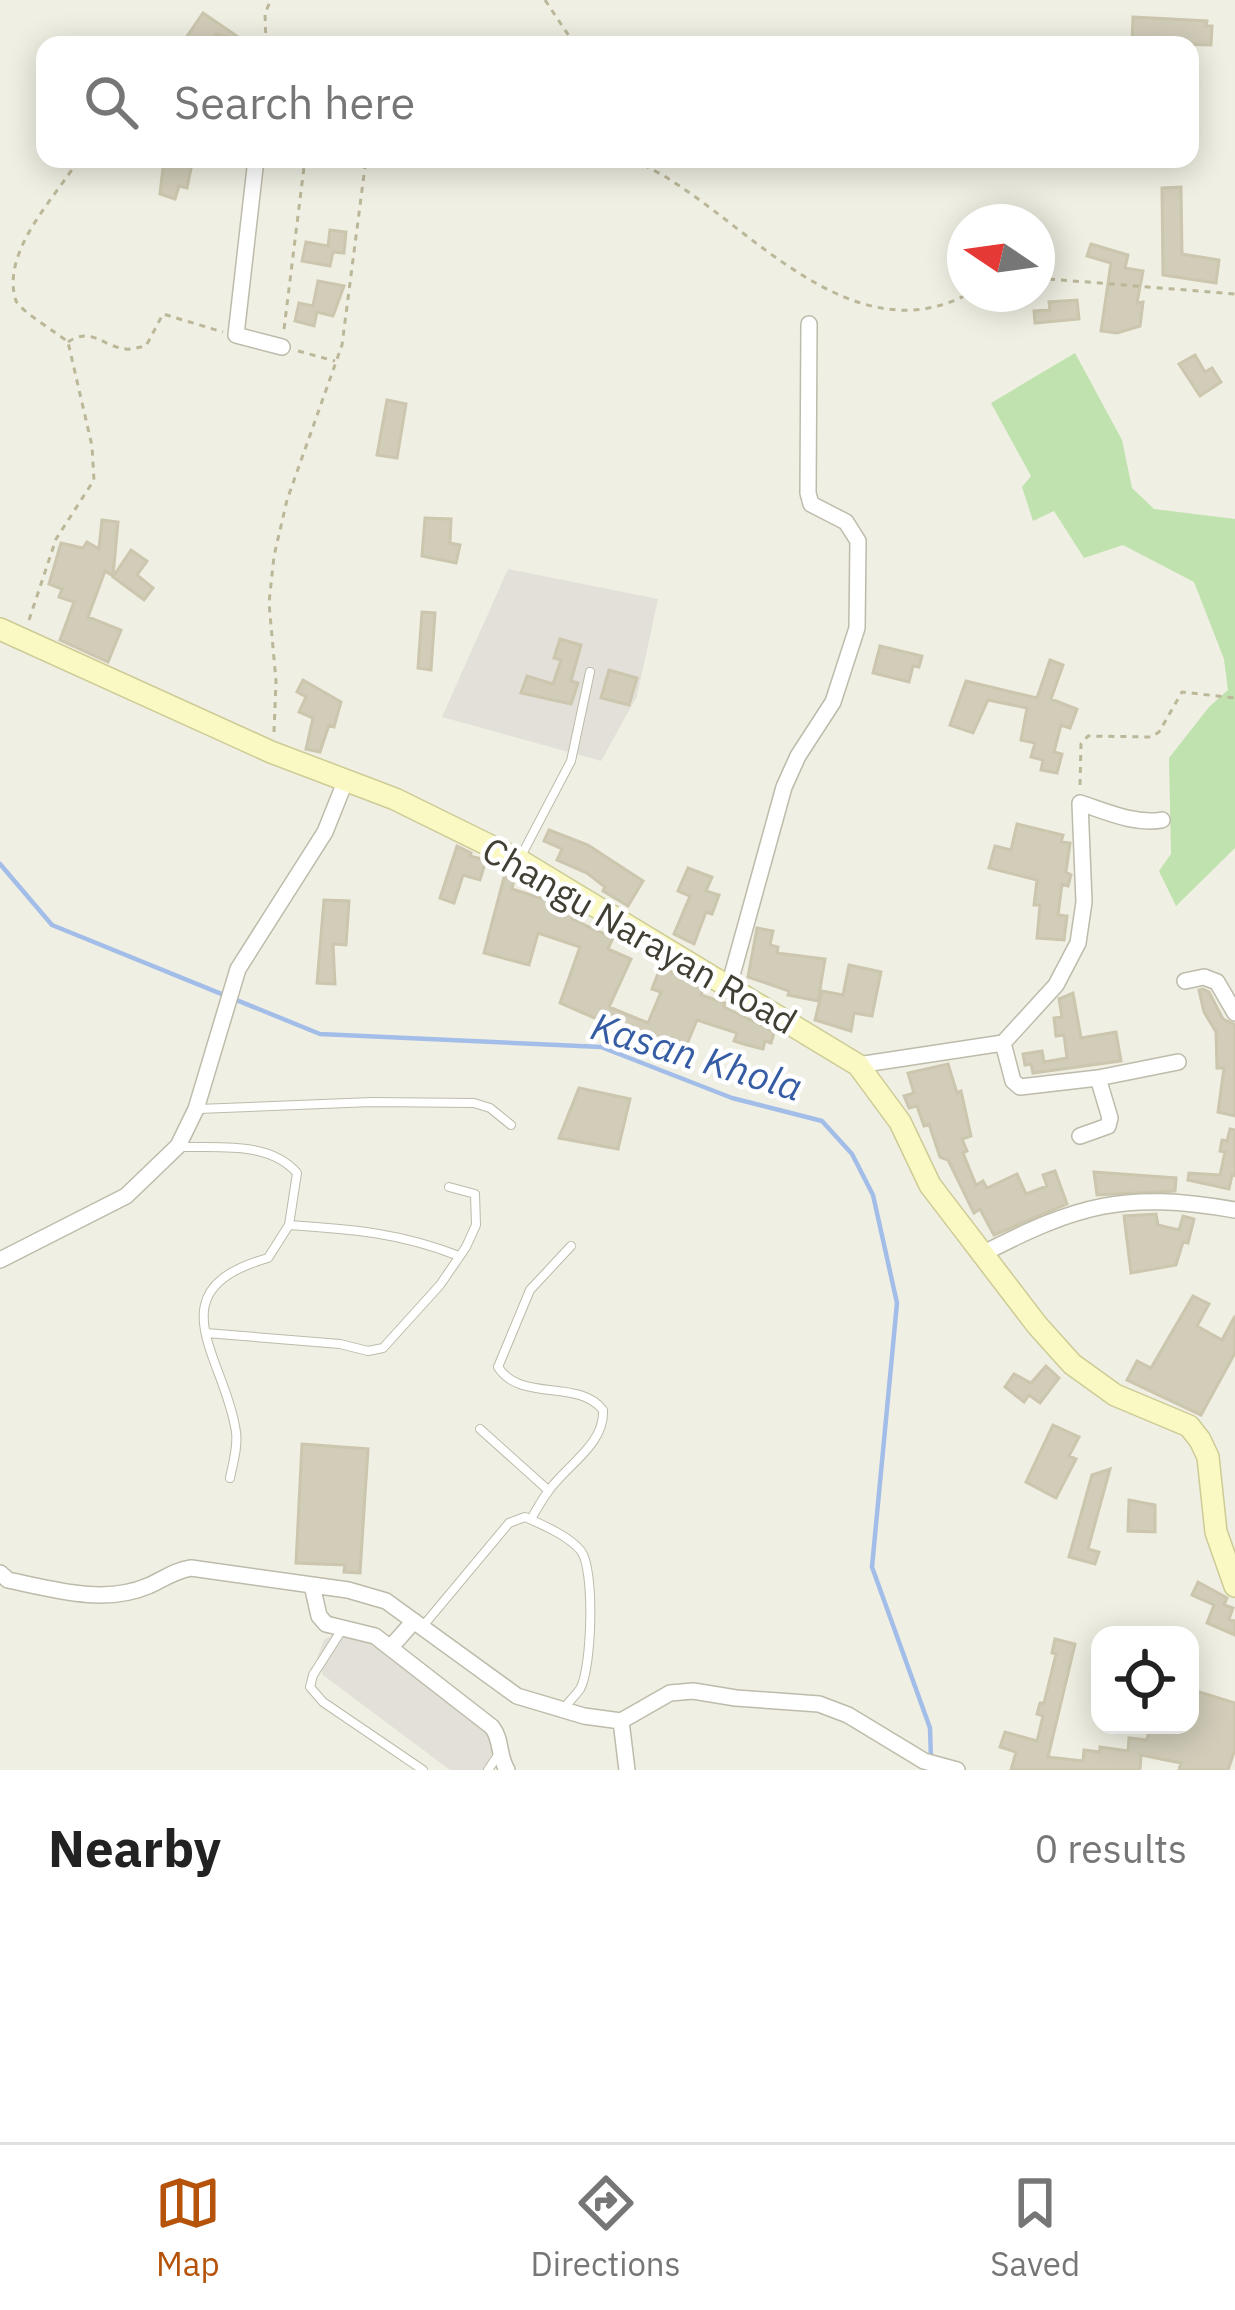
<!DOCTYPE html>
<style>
:root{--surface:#fff;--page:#f2f2f2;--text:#222;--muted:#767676;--line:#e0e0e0;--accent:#b45309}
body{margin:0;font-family:"IBM Plex Sans",sans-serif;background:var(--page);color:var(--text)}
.controls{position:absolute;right:36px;bottom:36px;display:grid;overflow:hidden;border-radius:24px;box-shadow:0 6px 30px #0003}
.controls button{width:108px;height:108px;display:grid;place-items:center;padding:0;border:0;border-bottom:3px solid var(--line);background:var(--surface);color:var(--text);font:60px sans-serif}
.compass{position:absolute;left:947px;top:204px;width:108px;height:108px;border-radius:50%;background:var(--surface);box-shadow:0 6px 30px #0003;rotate:283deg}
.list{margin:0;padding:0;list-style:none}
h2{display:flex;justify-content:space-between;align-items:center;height:156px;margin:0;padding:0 48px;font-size:51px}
h2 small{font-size:39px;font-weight:400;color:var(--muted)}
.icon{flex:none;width:66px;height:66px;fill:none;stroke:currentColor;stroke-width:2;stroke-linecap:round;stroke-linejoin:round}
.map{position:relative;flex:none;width:1235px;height:1770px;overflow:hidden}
.search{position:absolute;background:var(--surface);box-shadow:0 6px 30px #0003;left:36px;right:36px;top:36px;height:132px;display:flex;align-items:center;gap:30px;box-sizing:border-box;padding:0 42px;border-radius:24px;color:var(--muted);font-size:45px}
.sheet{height:372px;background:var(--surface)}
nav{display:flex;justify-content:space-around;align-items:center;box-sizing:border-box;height:168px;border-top:3px solid var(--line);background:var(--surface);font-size:33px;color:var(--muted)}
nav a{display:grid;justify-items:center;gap:6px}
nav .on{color:var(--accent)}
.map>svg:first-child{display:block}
.industrial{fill:#e2e0d8}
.green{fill:#bfe2ae}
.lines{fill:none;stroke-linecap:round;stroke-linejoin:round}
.stream{stroke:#a3bde9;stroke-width:4.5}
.building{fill:#d1cdb9;stroke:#cbc6ad;stroke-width:3}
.lane-casing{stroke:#bdbbaa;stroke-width:10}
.street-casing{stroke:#bdbbaa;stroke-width:18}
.secondary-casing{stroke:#cdcb96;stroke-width:24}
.path{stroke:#bbb799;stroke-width:3;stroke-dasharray:6 6;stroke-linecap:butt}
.lane{stroke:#fff;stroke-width:8}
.street{stroke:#fff;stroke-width:15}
.secondary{stroke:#faf9c3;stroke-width:21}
.labels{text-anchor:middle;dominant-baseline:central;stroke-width:9;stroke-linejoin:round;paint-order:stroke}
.street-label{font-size:36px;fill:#413f34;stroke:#fff}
.water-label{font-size:39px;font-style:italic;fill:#365da4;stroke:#fff}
</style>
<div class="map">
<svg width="1235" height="1770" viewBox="0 0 1235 1770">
<rect width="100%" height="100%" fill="#f0efe3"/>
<path class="industrial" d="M 508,569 L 658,599 L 637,696 L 601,761 L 442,717 Z
M 356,1630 L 489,1729 L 495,1748 L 490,1765 L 484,1770 L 450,1770 L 323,1675 L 317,1658 L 324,1640 L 338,1632 Z"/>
<path class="green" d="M 1075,353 L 1122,440 L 1132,488 L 1154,509 L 1235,519 L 1235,848 L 1176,906 L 1159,871 L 1171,854 L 1169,758 L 1209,707 L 1228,690 L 1224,659 L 1194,582 L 1123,545 L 1084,558 L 1054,511 L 1033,521 L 1022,487 L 1031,476 L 991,403 Z"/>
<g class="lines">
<path class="stream" d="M 0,864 L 52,925 L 320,1034 L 601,1047 L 732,1098 L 822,1121 L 852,1154 L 873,1195 L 897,1303 L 872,1567 L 930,1728 L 931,1760"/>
</g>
<path class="building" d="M 203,13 L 241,39 L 240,40 L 216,34 L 208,45 L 181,45 Z
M 1133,17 L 1207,21 L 1206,26 L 1212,26 L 1211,45 L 1132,43 Z
M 164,159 L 193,159 L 187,188 L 179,186 L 175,199 L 160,194 Z
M 1181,187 L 1182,254 L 1219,260 L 1216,283 L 1163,275 L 1162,188 Z
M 330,230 L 346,232 L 344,253 L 333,252 L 330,266 L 302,261 L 306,242 L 328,246 Z
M 1091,244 L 1128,255 L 1125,268 L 1143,271 L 1137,303 L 1143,302 L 1140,326 L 1117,333 L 1101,331 L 1111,263 L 1087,256 Z
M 318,281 L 344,286 L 333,316 L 317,312 L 314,326 L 295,321 L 299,303 L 313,306 Z
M 1077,300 L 1079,319 L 1035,323 L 1034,311 L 1050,310 L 1049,302 Z
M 1195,355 L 1205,372 L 1212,368 L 1221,382 L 1200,396 L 1179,364 Z
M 387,400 L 406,404 L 397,458 L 377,455 Z
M 425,518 L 451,519 L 450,543 L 460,545 L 456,563 L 422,556 Z
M 102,520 L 118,522 L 113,576 L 105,571 L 88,617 L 121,630 L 108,662 L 60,640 L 74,602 L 59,597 L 62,589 L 49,584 L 61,543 L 83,548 L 87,542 L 99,549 Z
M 131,550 L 147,561 L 137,575 L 153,588 L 144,600 L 113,577 Z
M 422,612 L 435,613 L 431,670 L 418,668 Z
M 560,639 L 581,645 L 571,681 L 578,683 L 571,704 L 521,693 L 527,676 L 553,684 L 561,660 L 554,658 Z
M 880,646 L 922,656 L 919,667 L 913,666 L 909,682 L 873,673 Z
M 1050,660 L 1063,665 L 1051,699 L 1077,709 L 1070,728 L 1061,725 L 1054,752 L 1062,754 L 1057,773 L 1041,770 L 1043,760 L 1031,757 L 1035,743 L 1021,740 L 1027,708 L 988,700 L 973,733 L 950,725 L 966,681 L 1037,698 Z
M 609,670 L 637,678 L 629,705 L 601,698 Z
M 303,680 L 341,702 L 334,727 L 329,725 L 320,752 L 306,749 L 313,718 L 299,712 L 306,697 L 297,692 Z
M 1017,824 L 1063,835 L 1061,842 L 1070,843 L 1066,872 L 1071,875 L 1068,886 L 1062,884 L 1058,915 L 1067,916 L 1064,940 L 1037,938 L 1040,905 L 1034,905 L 1037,880 L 989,868 L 995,846 L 1011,850 Z
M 549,830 L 588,845 L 643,881 L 628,906 L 603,891 L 605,887 L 587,873 L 557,860 L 562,849 L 544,841 Z
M 457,846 L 471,853 L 470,856 L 486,860 L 480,880 L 463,875 L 454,903 L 440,898 Z
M 688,868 L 712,877 L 706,891 L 719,895 L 712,914 L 706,912 L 694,944 L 674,934 L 690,896 L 678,891 Z
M 506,870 L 515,875 L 512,889 L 566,906 L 574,911 L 572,919 L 613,938 L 608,949 L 631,959 L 609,1007 L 648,1023 L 661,992 L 652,989 L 661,966 L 703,989 L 701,995 L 725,1003 L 724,1007 L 769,1029 L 774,1033 L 771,1043 L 765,1041 L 763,1049 L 747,1045 L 734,1041 L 737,1033 L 697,1020 L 682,1056 L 560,1003 L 580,947 L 538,933 L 529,965 L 484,953 Z
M 324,900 L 349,901 L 346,945 L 333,944 L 335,984 L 317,983 Z
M 757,928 L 773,931 L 770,945 L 778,947 L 777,953 L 825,959 L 818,1001 L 788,995 L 789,991 L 748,977 Z
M 849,965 L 881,972 L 872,1016 L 854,1013 L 851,1031 L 815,1020 L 822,991 L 843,995 Z
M 1203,989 L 1209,992 L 1223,1019 L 1235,1025 L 1235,1116 L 1218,1112 L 1224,1068 L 1217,1068 L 1216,1032 L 1204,1012 L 1199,990 Z
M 1073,993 L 1081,1038 L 1116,1032 L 1121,1061 L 1033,1073 L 1031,1064 L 1025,1065 L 1023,1054 L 1042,1051 L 1044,1062 L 1067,1058 L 1064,1035 L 1056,1036 L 1054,1018 L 1062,1017 L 1059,999 Z
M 948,1064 L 957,1093 L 961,1091 L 971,1136 L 962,1139 L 967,1151 L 963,1153 L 976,1185 L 983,1181 L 987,1188 L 1017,1174 L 1026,1194 L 1047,1186 L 1043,1175 L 1055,1171 L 1067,1204 L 994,1235 L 980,1209 L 974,1213 L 948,1160 L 940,1157 L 929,1124 L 924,1126 L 917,1106 L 909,1108 L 904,1096 L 914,1093 L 908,1073 Z
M 579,1088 L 630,1099 L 618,1149 L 559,1138 Z
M 1230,1129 L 1235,1130 L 1235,1176 L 1232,1175 L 1229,1189 L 1188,1180 L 1189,1173 L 1220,1175 L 1225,1152 L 1220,1151 L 1222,1140 L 1227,1141 Z
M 1094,1172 L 1176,1178 L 1175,1191 L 1097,1195 Z
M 1156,1214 L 1158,1225 L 1179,1230 L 1183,1216 L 1194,1219 L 1188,1243 L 1183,1242 L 1176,1265 L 1131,1273 L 1124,1216 Z
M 1193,1296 L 1209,1304 L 1197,1326 L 1222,1340 L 1235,1316 L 1235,1353 L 1201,1415 L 1127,1380 L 1137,1361 L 1151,1368 Z
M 1046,1366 L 1059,1378 L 1040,1403 L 1029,1395 L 1024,1402 L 1005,1387 L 1014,1374 L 1031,1383 Z
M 1053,1425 L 1079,1437 L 1069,1456 L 1076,1459 L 1056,1498 L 1026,1482 Z
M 302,1444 L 368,1449 L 360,1573 L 344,1572 L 345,1565 L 296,1563 Z
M 1110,1469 L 1088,1549 L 1099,1552 L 1095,1564 L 1069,1557 L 1092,1475 Z
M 1129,1500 L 1155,1505 L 1155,1532 L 1128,1531 Z
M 1198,1582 L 1227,1598 L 1224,1605 L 1233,1608 L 1229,1619 L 1235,1621 L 1235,1635 L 1207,1623 L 1214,1605 L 1192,1595 Z
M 1055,1639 L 1075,1644 L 1048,1757 L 1083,1761 L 1084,1750 L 1100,1752 L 1100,1747 L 1128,1751 L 1129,1738 L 1147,1740 L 1150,1725 L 1190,1725 L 1190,1689 L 1235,1703 L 1235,1749 L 1228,1770 L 1179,1770 L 1181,1763 L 1141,1755 L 1140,1770 L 1011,1770 L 1016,1752 L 1000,1747 L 1005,1732 L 1037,1741 L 1043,1716 L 1037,1714 L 1040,1703 L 1044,1703 L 1056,1654 L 1052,1653 Z"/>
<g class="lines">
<g class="lane-casing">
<path id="lane" d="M 520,858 L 571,761 L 590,672
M 198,1109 L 372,1102 L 474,1103 L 490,1108 L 511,1125
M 179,1147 C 218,1148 269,1141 297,1173 L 289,1225 L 268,1258 C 153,1290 225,1357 236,1432 C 238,1447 233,1463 230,1478
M 289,1225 C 351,1229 401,1233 459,1256
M 206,1333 L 340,1344 L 368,1351 L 383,1348 L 440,1285 L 466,1247 L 476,1225 L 475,1194 L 449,1187
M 480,1429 L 548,1490
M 531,1519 C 536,1511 541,1501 547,1493 C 565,1466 605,1445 603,1410 C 578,1378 521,1403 498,1367 L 530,1290 L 571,1246
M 423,1626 L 509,1523 L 525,1517 C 543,1525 569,1536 581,1551 C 595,1569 592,1669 580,1689 C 574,1698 568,1701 563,1711
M 343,1628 L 313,1675 L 310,1687 L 323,1702 L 423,1770
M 488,1770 L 498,1755"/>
</g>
<g class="street-casing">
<path id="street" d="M 256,159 L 236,335 L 282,347
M 1185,981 L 1204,977 L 1217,982 L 1235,1013
M 729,986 L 784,787 L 798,756 L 833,702 L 857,628 L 858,541 L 846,522 L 811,504 L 808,493 L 809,324
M 1003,1043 L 1013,1081 L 1020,1087 L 1098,1078 L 1178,1062
M 858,1065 L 1003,1043 L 1056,985 L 1078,943 L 1084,902 L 1080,803 C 1105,811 1135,825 1162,820
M 1080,1136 L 1108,1126 L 1110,1118 L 1098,1078
M 980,1255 C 1079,1204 1124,1191 1235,1210
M 0,1260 L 126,1196 L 178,1146 L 196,1109 L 238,969 L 325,832 L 345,782
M 0,1573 L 8,1580 C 52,1589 104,1605 148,1586 C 164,1579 173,1571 191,1568 L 348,1590 L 386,1601 L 517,1696 L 584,1716 L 621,1721 L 670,1693 L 693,1691 L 736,1698 L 819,1704 L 848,1715 L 924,1761 L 957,1770
M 312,1585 L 319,1616 L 326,1624 L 375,1636 L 492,1727 C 502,1740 498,1755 507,1770
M 391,1647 L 414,1621
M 621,1721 L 627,1770"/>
</g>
<g class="secondary-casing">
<path id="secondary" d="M 0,629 L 271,752 L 395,799 L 519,860 L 858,1065 L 900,1122 L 930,1185 L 1037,1325 L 1072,1364 L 1115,1395 L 1189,1426 L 1200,1440 L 1208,1457 L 1216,1532 L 1235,1586"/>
</g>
<path class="path" d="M 545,0 L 575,45
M 266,45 L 265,13 L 271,0
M 633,159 C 649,168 666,176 681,187 C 761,240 860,352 968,294
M 1037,278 L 1235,294
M 284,329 L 305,159
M 68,342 C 92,326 103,347 126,349 C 132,350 139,347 146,346 L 163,314 L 223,332
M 298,351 L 335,361
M 29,620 L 56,539 L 94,480 L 92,446 L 68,342 C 56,332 22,312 16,301 C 0,252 55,198 79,159
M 274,732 L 276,681 L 269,603 L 274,556 L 287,500 L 342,345 L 366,159
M 1080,785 L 1081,744 L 1088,736 L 1151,737 L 1159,732 L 1182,692 L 1235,698"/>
<use href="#lane" class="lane"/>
<use href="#street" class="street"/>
<use href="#secondary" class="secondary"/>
</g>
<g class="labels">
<g class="street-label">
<text transform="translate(640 935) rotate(30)">Changu Narayan Road</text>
</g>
<g class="water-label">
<text transform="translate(697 1056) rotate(17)">Kasan Khola</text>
</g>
</g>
</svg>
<div class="controls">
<button><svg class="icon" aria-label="locate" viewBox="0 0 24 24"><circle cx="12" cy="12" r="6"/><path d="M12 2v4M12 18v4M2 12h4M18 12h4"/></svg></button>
</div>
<svg class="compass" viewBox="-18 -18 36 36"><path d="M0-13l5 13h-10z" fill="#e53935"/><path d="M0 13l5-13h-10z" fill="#767676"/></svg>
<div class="search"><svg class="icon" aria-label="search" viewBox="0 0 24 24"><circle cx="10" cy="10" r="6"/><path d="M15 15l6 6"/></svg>Search here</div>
</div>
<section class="sheet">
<h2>Nearby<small>0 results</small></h2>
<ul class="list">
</ul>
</section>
<nav>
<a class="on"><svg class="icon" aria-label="map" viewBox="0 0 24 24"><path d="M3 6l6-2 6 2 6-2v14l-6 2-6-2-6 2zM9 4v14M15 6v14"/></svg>Map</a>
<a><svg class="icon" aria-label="directions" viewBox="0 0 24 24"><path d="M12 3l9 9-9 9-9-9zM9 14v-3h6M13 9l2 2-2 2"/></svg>Directions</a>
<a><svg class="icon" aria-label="saved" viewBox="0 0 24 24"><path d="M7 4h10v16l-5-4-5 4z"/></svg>Saved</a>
</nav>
